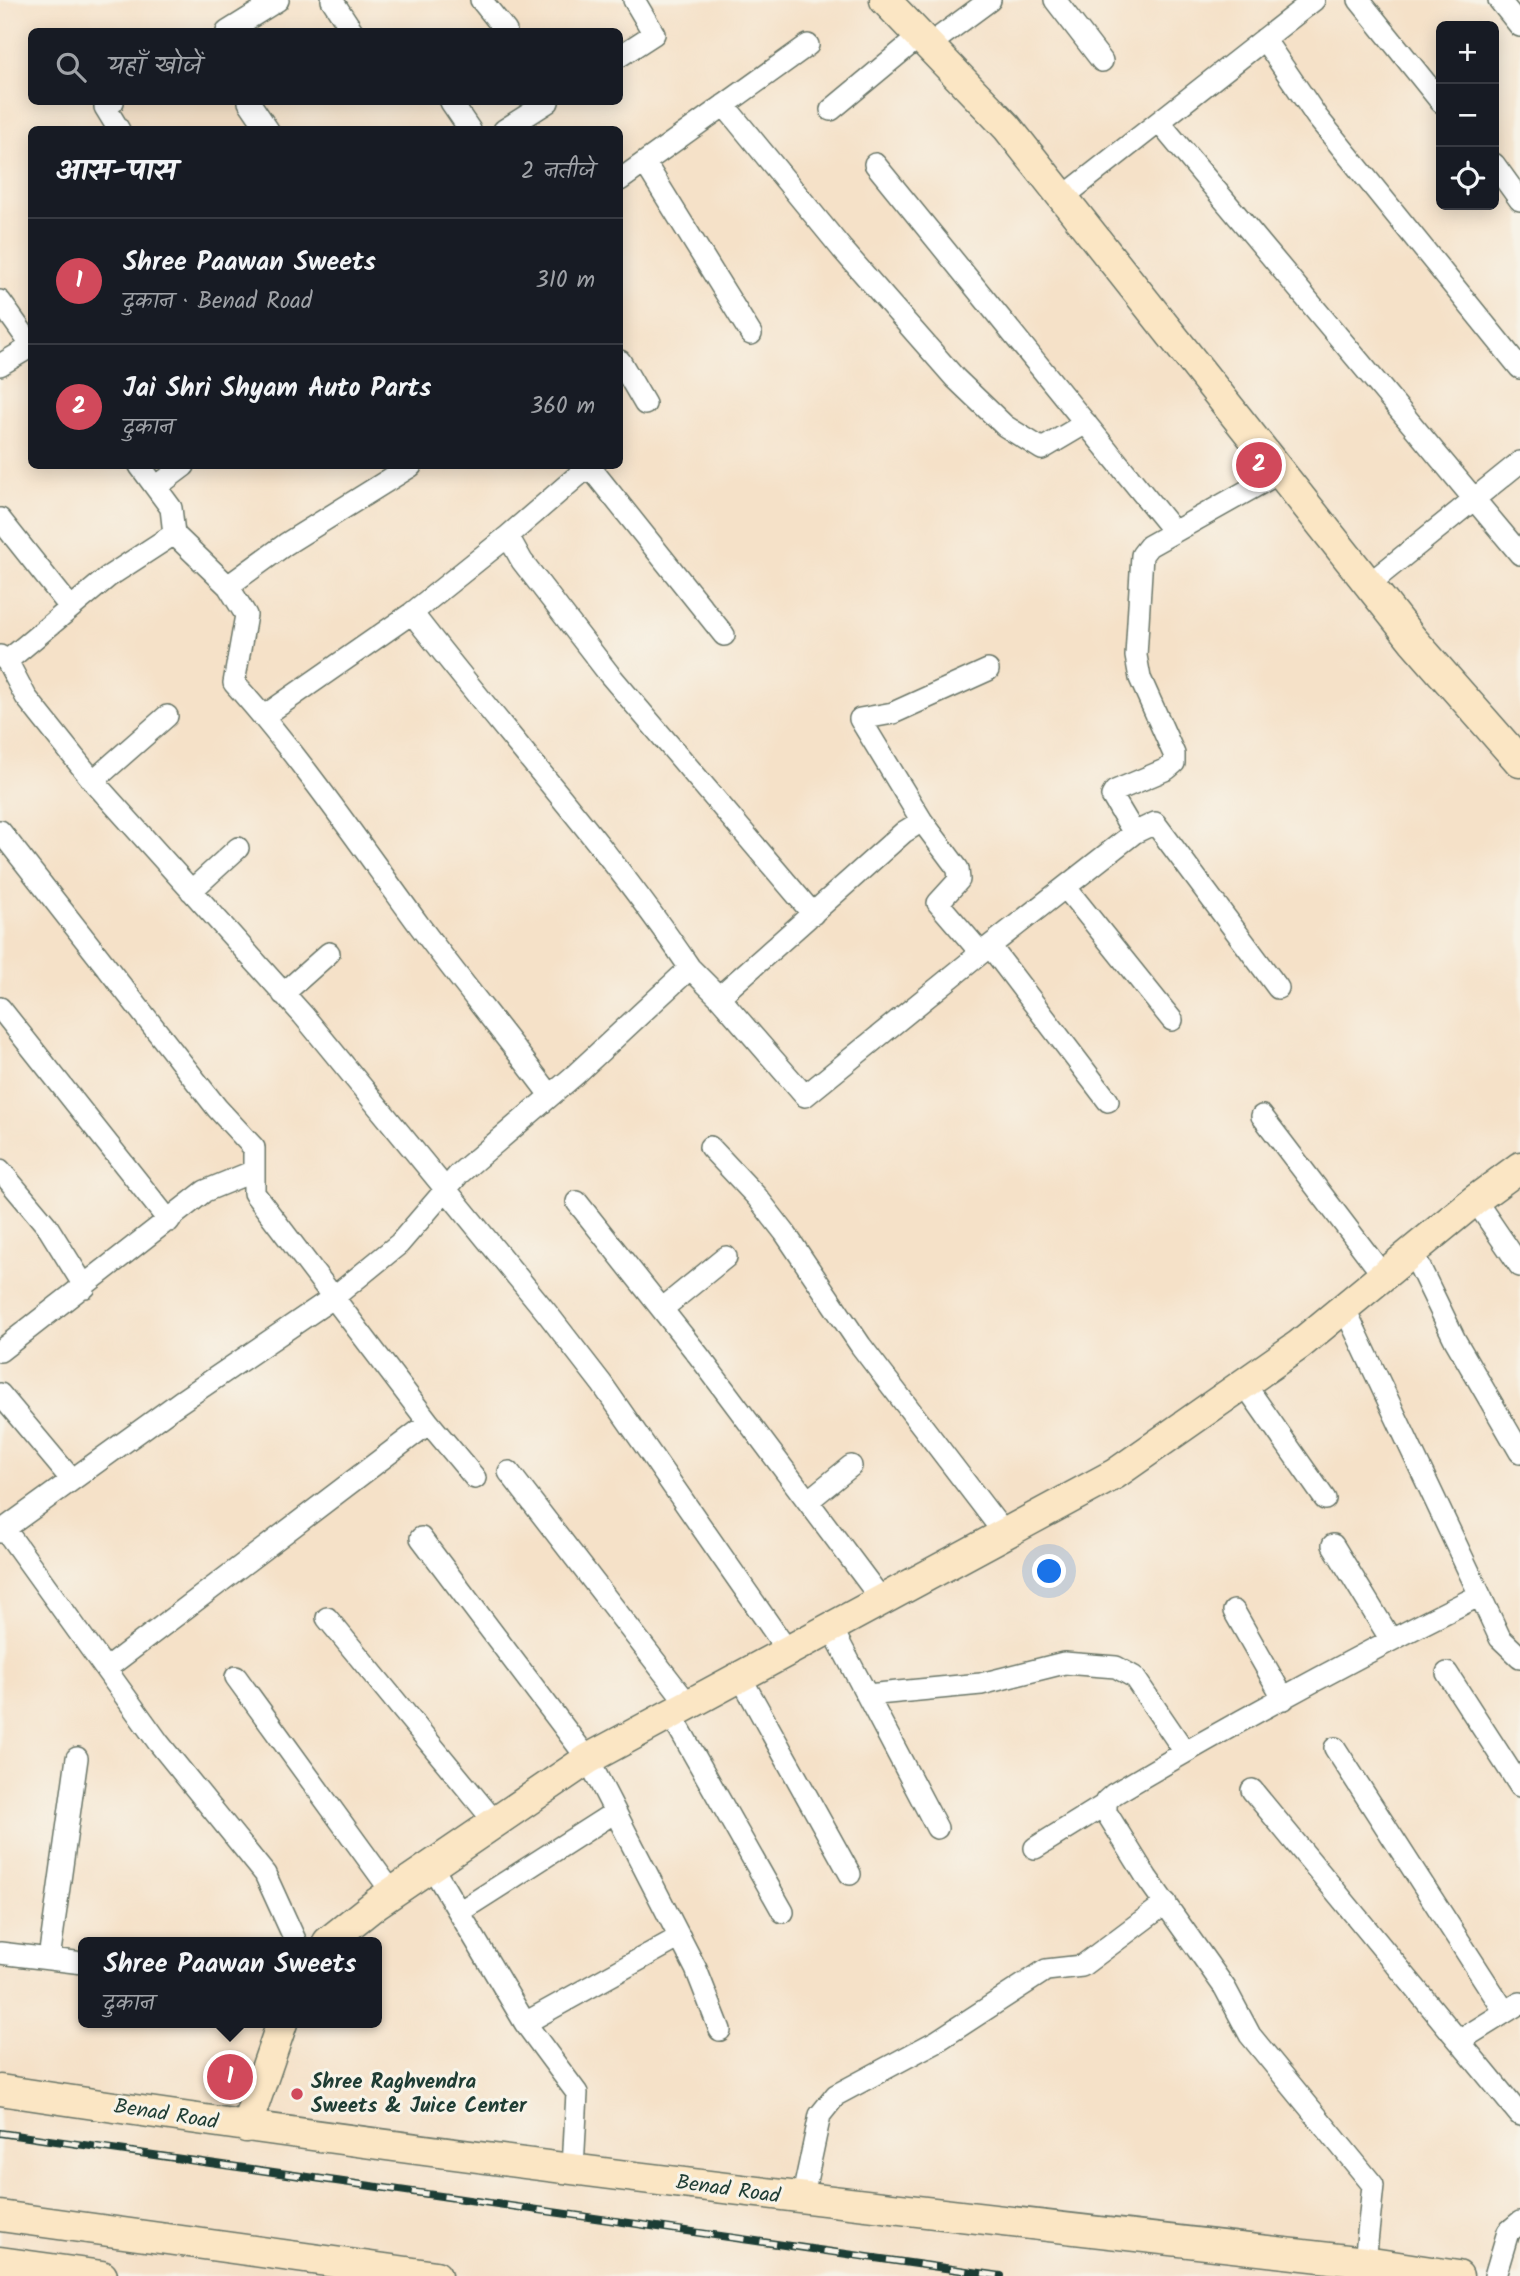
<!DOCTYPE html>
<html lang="hi">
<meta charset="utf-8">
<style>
:root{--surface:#171b24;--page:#20242c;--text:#f1f3f6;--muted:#9ea1a6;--line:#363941;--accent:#d1495b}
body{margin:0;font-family:Kalam,"Playpen Sans Deva",sans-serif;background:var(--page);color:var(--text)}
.controls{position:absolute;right:21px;top:21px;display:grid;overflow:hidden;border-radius:10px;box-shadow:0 4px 18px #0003}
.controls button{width:63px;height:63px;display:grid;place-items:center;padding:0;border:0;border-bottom:2px solid var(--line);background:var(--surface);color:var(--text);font:35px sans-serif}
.you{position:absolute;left:1050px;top:1572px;width:24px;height:24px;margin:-18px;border:5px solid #fff;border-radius:50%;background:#1a73e8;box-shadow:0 0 0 10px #1a73e833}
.badge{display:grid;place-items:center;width:46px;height:46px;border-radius:50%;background:var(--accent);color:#fff;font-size:23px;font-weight:700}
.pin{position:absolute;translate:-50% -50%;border:4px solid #fff;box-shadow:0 2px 7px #0006}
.popup{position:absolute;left:78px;top:1937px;width:304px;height:91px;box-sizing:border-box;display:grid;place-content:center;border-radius:10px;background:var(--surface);filter:drop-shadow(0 2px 5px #0005);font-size:23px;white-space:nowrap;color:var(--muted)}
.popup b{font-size:26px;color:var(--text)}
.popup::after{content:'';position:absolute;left:50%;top:100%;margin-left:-14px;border:14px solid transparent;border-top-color:var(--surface)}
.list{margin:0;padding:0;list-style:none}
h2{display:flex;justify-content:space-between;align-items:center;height:91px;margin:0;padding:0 28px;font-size:30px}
h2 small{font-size:23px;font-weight:400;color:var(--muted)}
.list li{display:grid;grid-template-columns:46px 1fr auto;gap:21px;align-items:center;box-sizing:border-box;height:126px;padding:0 28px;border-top:2px solid var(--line)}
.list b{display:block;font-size:26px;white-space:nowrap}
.list p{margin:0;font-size:23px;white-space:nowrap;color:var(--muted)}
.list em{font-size:23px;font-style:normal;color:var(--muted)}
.icon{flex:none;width:38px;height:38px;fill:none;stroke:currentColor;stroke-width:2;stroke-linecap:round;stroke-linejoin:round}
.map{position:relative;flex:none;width:1520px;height:2276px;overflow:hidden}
.search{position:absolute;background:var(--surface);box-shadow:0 4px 18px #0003;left:28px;top:28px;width:595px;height:77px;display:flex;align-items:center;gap:18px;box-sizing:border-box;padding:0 24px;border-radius:10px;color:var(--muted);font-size:26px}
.panel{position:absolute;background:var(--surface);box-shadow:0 4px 18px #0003;left:28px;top:126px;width:595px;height:343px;border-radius:10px}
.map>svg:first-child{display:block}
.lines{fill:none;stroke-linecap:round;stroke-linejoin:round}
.street-casing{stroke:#6a7668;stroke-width:24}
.secondary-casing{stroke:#6a7668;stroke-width:33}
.street{stroke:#fff;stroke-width:21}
.secondary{stroke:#fbe6c4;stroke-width:30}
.rail-casing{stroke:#1f3d34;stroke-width:8}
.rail{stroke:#f7f3e8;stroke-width:5;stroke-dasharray:16;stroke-linecap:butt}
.poi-dot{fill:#d1495b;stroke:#f7f3e8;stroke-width:2.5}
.labels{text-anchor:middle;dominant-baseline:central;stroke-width:6;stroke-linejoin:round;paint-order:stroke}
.poi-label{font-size:21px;font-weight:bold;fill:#1f3d34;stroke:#f7f3e8;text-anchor:start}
.street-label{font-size:21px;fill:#1f3d34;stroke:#f7f3e8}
</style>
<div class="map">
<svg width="1520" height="2276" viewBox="0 0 1520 2276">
<rect width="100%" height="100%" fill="#f7f3e8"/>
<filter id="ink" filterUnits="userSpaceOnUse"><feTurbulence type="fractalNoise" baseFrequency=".0143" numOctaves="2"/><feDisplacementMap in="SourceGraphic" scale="14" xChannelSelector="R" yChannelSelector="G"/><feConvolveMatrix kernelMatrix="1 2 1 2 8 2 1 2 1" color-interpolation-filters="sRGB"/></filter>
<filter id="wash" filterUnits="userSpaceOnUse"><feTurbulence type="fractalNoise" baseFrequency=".00686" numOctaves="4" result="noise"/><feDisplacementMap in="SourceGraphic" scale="28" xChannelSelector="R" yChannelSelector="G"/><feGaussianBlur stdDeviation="1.57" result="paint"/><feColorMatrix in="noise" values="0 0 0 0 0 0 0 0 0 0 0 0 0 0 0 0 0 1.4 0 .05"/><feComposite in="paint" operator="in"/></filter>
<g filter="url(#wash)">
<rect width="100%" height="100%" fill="#f5e1c8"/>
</g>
<g filter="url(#ink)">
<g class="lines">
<g class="street-casing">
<path id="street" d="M 332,0 L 353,32
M 481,0 L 506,31
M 1055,0 L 1102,61
M 1359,0 L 1441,102
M 1499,0 L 1520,26
M 227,32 L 278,0
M 1264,39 L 1317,117 L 1520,368
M 929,45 L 990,0
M 620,56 L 654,34 L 634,0
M 113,102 L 105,107 L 119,130
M 249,102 L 268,130
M 451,102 L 470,130
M 724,105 L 842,249 L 955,378 L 1005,426 L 1042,449 L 1086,423
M 831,110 L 920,36
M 1159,122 L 1520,554
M 504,130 L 548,102
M 645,163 L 751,334
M 875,164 L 1174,532
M 1494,164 L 1520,200
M 620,180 L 808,45
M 1062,198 L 1314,0
M 0,301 L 32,346
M 620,361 L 645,404
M 0,365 L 32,346
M 140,466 L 171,508 L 174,534
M 411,466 L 286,544 L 228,586 L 246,615 L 234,683 C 302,759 359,843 419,925 C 462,983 508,1038 550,1095
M 156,487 L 184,466
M 0,519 L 70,607
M 508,536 L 412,613 C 503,731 607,845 690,968
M 1369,584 L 1520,462
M 724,635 L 589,466 L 508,536 L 522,561 L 609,674 L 813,914
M 0,656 L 7,661 L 108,577 L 174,534 L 228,586
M 7,661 L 26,697 L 93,781 L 303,1015 L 547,1313 L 602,1384 L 787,1650
M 264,716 L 412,613
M 93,781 L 167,716
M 922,821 L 860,719 L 893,713 L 988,670
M 0,831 L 217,1108 L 254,1148 L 254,1193 L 429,1423 L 107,1668
M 1134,833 L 1155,823 L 1278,988
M 1066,888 L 1172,1020
M 191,891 L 238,848
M 990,946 L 1108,1101
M 283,994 L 329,953
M 719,997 L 805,1096 L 981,953
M 0,1008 L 169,1221
M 1262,1116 L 1383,1275
M 710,1147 L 757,1197 L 785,1233 L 861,1346 L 1004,1533
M 0,1170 L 47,1226 L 85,1287
M 1475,1200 L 1520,1266
M 577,1202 L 699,1356 L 881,1599
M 1412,1251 L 1455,1340 L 1520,1452
M 1344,1307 L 1480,1595 C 1356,1657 1233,1723 1114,1794 L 1106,1801 L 1106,1812 L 1147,1878 L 1225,1988 L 1250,2035 L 1373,2185 L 1365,2262
M 662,1309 L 726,1257
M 0,1351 L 205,1191 L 254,1171
M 1243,1382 L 1325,1499
M 0,1394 L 72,1480
M 429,1423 L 475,1478
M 509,1472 L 688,1704
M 808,1501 L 851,1466
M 4,1528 L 158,1742 L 265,1874 L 296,1942
M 0,1532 L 180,1402 L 334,1297 L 399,1244 L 459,1174 L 576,1074 L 690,968 L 719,997 L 904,832 L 922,821 L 958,869 L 959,880 L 938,903 L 981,953 L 1134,833 L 1112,796 L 1115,791 L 1167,769 L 1174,763 L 1174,754 L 1140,678 L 1136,656 L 1142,555 L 1149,546 L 1279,473
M 421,1538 L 588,1759 L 696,1969 L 720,2030
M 1333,1545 L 1391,1640
M 1480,1595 L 1500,1638 L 1520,1657
M 1234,1611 L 1284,1699
M 327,1618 L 494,1821
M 830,1625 L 937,1828
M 1447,1673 L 1520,1786
M 740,1676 L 850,1874
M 236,1677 L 392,1892
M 867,1695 L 981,1684 L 1064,1663 L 1116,1667 L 1134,1677 L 1185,1752
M 671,1714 L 783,1912
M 1335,1748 L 1505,2012
M 1252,1790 L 1520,2115
M 1035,1848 L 1106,1804
M 431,1865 L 525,2023 L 577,2093 L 573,2168
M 459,1912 L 615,1812
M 0,1953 L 83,1963
M 49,1959 L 77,1758
M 525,2023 L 680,1937
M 1459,2041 L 1520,2003
M 802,2200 L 820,2115 L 836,2095 L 937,2041 L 1046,1970 L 1082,1966 L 1166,1903
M 1495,2276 L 1508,2232 L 1520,2222"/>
</g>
<g class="secondary-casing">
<path id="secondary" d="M 885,0 L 1007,127 L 1413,640 L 1520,762
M 328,1942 L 377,1903 L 588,1759 L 1115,1474 L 1299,1345 L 1475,1200 L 1520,1167
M 0,2090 C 454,2159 909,2211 1365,2262 L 1458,2276
M 246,2127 L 282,2023
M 0,2216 L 436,2276
M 0,2262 L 102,2276"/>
</g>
<use href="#street" class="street"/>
<use href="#secondary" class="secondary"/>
<g class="rail-casing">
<path id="rail" d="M 0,2133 L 1001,2276"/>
</g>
<use href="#rail" class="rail"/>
</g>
</g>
<circle class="poi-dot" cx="297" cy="2094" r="7"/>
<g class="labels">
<g class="poi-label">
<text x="311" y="2082">Shree Raghvendra<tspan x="311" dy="24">Sweets &amp; Juice Center</tspan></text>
</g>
<g class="street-label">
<text transform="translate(166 2115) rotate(9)">Benad Road</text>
<text transform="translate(728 2190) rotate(8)">Benad Road</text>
</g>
</g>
</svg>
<div class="controls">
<button>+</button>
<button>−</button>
<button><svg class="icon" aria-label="locate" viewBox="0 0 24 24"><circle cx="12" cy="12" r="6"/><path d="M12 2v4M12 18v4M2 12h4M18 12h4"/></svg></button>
</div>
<div class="you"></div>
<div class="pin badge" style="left:230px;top:2077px">1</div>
<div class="popup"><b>Shree Paawan Sweets</b>दुकान</div>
<div class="pin badge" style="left:1259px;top:465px">2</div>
<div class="search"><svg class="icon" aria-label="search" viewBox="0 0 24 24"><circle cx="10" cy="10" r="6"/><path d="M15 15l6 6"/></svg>यहाँ खोजें</div>
<section class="panel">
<h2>आस-पास<small>2 नतीजे</small></h2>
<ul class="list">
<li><span class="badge">1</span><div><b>Shree Paawan Sweets</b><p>दुकान · Benad Road</p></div><em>310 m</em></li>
<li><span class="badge">2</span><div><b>Jai Shri Shyam Auto Parts</b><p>दुकान</p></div><em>360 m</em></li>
</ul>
</section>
</div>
